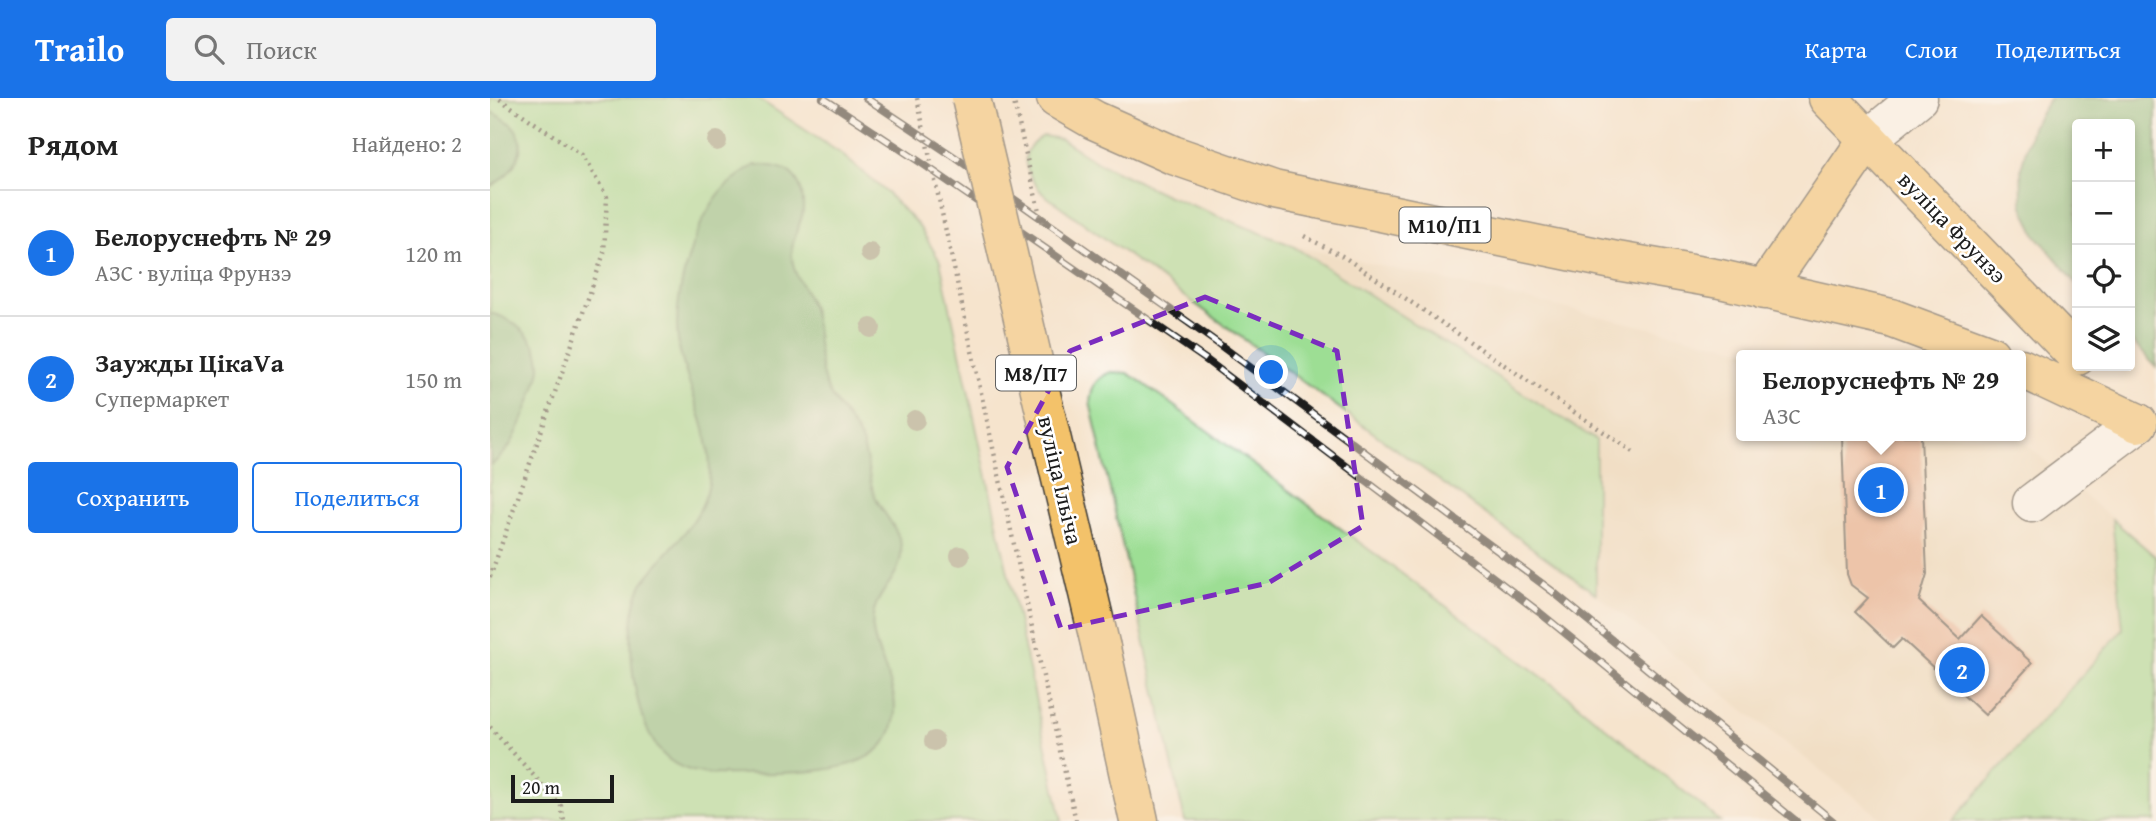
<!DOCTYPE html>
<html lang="ru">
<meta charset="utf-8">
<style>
:root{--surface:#fff;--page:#f2f2f2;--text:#222;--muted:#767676;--line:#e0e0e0;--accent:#1a73e8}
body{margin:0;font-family:"Gentium Book Plus",serif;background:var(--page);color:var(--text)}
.controls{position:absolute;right:21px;top:21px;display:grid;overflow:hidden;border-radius:7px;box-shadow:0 4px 10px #0003}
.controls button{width:63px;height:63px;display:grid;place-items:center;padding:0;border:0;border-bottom:2px solid var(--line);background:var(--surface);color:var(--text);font:35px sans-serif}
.scale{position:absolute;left:21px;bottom:18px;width:103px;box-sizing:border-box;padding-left:7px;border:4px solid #1c1c1c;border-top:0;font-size:19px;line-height:24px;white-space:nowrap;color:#1c1c1c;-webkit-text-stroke:5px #fff;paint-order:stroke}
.you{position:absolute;left:782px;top:275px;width:24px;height:24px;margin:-18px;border:5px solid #fff;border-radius:50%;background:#1a73e8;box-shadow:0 0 0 10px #1a73e833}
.badge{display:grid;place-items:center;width:46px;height:46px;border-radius:50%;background:var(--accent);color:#fff;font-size:23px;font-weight:700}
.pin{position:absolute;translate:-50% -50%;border:4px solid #fff;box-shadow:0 2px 7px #0006}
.popup{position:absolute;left:1246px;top:252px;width:290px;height:91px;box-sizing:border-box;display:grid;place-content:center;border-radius:7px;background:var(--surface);filter:drop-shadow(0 2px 5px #0005);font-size:23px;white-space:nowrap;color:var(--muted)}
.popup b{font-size:26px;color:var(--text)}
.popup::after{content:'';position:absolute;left:50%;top:100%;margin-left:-14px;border:14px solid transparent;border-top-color:var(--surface)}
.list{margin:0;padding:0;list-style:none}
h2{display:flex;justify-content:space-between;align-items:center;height:91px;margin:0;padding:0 28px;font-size:30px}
h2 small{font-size:23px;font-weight:400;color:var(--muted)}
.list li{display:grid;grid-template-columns:46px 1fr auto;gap:21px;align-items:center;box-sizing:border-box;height:126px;padding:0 28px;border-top:2px solid var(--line)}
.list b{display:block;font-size:26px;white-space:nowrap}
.list p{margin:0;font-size:23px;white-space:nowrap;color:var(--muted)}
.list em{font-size:23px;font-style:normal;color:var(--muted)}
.actions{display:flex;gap:14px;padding:21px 28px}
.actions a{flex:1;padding:16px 0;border:2px solid var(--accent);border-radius:7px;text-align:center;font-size:24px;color:var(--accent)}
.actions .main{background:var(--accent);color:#fff}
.icon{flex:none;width:38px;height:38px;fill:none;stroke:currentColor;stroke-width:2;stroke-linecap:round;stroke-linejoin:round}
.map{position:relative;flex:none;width:1666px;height:723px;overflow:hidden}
header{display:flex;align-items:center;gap:42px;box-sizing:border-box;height:98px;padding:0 35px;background:var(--accent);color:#fff}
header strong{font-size:33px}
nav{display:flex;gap:38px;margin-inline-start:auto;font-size:24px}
.search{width:490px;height:63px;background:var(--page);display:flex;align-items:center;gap:18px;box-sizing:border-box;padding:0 24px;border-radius:7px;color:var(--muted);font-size:26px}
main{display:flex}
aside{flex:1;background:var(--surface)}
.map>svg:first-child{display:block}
.built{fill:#ebd8ba}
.green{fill:#9dde94;stroke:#5c7d58;stroke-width:2}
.forest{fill:#7ebd7e;stroke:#4d6c4d;stroke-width:2}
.building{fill:#e29d7b}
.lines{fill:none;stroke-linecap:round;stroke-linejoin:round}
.minor-casing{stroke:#3d3a37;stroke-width:41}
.major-casing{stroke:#3d3a37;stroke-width:41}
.path{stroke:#3d3a37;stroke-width:4.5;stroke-dasharray:2 5;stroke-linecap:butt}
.minor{stroke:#fff;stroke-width:38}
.major{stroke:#f3c26a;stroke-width:38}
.rail-casing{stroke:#1c1c1c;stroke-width:8}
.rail{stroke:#fff;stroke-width:5;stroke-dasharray:16;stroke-linecap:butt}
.major-bridge-casing{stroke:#3d3a37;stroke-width:41;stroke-linecap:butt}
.path-bridge{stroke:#3d3a37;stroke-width:4.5;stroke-dasharray:2 5;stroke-linecap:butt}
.major-bridge{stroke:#f3c26a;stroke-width:38}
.tree{fill:#979b83}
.marked{fill:none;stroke:#7b2cbf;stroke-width:5;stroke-dasharray:14 9;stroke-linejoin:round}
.labels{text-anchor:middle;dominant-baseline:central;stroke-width:5;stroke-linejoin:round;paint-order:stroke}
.shield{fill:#fff;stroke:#606060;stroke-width:2}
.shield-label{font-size:21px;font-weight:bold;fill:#1c1c1c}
.street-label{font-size:23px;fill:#1c1c1c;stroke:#fff}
</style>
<header>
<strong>Trailo</strong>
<div class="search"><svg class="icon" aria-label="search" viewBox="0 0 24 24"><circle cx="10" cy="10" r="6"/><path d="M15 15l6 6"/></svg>Поиск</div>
<nav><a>Карта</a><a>Слои</a><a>Поделиться</a></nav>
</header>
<main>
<aside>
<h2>Рядом<small>Найдено: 2</small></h2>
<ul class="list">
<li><span class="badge">1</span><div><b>Белоруснефть № 29</b><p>АЗС · вуліца Фрунзэ</p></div><em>120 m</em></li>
<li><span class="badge">2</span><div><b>Заужды ЦікаVа</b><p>Супермаркет</p></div><em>150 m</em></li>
</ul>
<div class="actions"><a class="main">Сохранить</a><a>Поделиться</a></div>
</aside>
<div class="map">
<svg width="1666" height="723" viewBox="0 0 1666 723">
<rect width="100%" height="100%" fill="#fff"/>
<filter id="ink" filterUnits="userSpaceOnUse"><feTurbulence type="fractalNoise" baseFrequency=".0143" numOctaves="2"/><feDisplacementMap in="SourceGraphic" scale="14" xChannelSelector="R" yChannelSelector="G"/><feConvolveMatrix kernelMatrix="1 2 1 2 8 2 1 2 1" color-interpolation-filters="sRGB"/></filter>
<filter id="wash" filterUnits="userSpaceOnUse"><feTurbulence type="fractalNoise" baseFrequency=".00686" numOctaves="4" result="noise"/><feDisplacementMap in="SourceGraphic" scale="28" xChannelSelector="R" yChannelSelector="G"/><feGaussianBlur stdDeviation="1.57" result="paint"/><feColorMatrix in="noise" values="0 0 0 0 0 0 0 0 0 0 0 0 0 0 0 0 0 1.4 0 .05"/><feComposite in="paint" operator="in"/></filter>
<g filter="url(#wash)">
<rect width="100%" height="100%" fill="#f6e4cd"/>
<path class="built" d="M 801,147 L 1277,257 L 1251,257 L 1251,338 L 1527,338 L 1622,421 L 1633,531 L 1463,723 L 1395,723 L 1106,496 L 1106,342 Z"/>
<path class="green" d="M 0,0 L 267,0 L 350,55 L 395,93 L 429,128 L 450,163 L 572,723 L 0,723 Z
M 553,38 L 571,41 L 607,64 L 676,97 L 801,147 L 1106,342 L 1106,496 L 552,95 C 535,74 525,54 553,38 Z
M 621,274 L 637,275 L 650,283 L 1070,592 L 1230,723 L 695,723 L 600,304 C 602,287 605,281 621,274 Z
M 1622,421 L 1666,459 L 1666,723 L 1463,723 L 1633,531 Z"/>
<path class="forest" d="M 1560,0 L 1666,0 L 1666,269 L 1640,241 L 1640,26 L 1587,26 L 1587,186 L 1545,136 L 1532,106 L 1531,70 L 1542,29 Z
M 0,13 C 6,17 14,20 20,25 C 44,47 23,76 0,89 Z
M 265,67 C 288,67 306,70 312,95 C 313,102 314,111 312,118 C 306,138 298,148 304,170 C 308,183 316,193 320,205 C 329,227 327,252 332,274 C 337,301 358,317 370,340 C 379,359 377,381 386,400 C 393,416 408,430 411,447 C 415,484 378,493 383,532 C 386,560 406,584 405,613 C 405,683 300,673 252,676 C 227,677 199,678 178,661 C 141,631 131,527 152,486 C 156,480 162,474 166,468 C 187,442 214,419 219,384 C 225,338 198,294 189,249 C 181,205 201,132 229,96 C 238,84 252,75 265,67 Z
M 0,215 C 23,220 50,242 50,268 C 50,282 27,339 18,350 C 14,356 8,361 3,366 L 0,367 Z"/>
<g id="blocks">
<path class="building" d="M 1352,338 L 1431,338 L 1437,476 L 1429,503 L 1470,541 L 1491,518 L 1542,565 L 1495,617 L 1412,541 L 1403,550 L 1365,514 L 1378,500 L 1361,487 L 1357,476 Z"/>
</g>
</g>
<g filter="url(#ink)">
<use href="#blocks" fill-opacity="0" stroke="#3d3a37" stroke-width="2"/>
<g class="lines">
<g class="minor-casing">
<path id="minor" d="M 1378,41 L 1428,0
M 1542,405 L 1648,325"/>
</g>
<g class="major-casing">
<path id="major" d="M 566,0 L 604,22 L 683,57 L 784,92 L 1127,163 L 1230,181 L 1401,220 L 1500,257
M 1338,0 L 1587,258
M 1274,192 L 1378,41
M 1531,270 L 1648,325
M 611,550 L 649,723"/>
</g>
<path class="path" d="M 814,138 L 854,159 L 1145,355
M 0,479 L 114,155 L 117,99 L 92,57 L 8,0
M 545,543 L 586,723
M 0,629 L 71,708 L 74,723"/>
<use href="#minor" class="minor"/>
<use href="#major" class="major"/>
<g class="rail-casing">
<path id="rail" d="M 333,0 L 433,66 L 715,261 L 1049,514 L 1306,723
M 376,0 L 466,60 L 726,244 L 1062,493 L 1343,723"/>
</g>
<use href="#rail" class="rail"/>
<g class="major-bridge-casing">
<path id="major-bridge" d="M 481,0 L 611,550"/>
</g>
<path class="path-bridge" d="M 427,0 L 545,543
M 523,0 L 552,126"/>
<use href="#major-bridge" class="major-bridge"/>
</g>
<g class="tree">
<circle cx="227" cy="43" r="10"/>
<circle cx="380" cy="155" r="10"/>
<circle cx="381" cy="230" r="10"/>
<circle cx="425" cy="322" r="10"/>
<circle cx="470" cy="458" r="10"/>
<circle cx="444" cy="643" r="10"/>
</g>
</g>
<path d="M0 0H1666V723H0ZM 715,199 L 847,253 L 873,428 L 778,485 L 571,531 L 517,369 L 580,253 Z" fill="#f6e4cd" fill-opacity=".55" fill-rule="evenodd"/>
<path class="marked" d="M 715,199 L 847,253 L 873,428 L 778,485 L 571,531 L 517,369 L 580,253 Z"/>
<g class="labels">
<g class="shield">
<rect x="909.5" y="109.5" width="91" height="35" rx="5"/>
<rect x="506" y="257.5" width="80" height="35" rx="5"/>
</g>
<g class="shield-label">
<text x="955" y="127">М10/П1</text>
<text x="546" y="275">М8/П7</text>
</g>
<g class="street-label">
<text transform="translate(1463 129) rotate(46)">вуліца Фрунзэ</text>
<text transform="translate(571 382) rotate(77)">вуліца Ільіча</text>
</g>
</g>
</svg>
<div class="controls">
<button>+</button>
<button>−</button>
<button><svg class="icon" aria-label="locate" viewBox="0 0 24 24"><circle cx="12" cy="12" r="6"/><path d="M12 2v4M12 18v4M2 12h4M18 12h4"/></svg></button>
<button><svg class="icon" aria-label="layers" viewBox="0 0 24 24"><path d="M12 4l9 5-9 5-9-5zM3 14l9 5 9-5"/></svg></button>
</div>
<div class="scale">20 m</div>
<div class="you"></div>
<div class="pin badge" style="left:1391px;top:392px">1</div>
<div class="popup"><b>Белоруснефть № 29</b>АЗС</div>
<div class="pin badge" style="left:1472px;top:572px">2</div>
</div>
</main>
